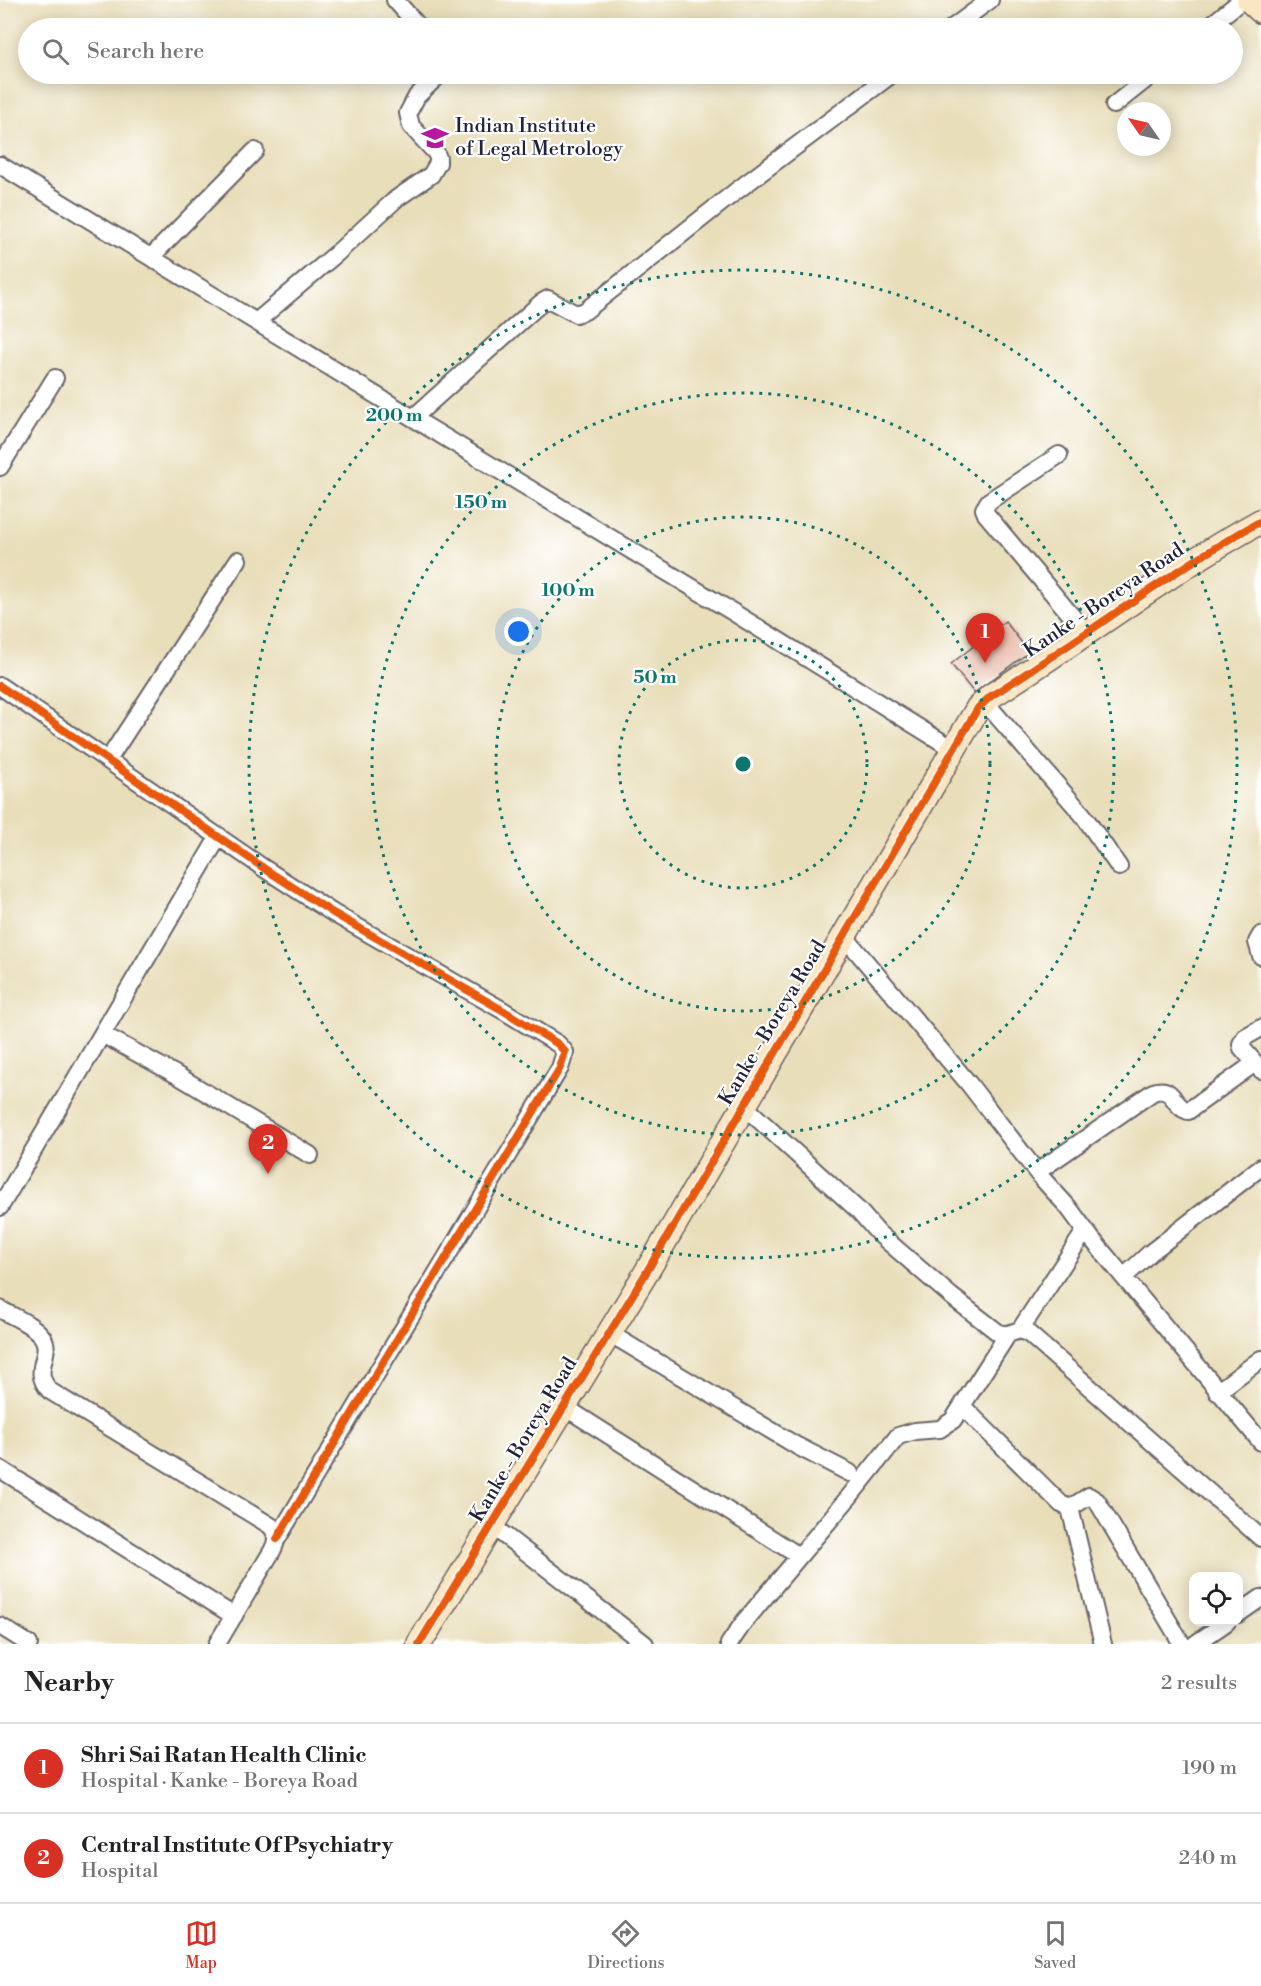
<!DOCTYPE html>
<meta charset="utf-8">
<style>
:root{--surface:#fff;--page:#f2f2f2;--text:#202124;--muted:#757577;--line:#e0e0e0;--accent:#d93025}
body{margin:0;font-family:"Libre Bodoni",serif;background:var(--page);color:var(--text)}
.controls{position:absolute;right:18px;bottom:18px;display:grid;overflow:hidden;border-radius:12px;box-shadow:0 3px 15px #0003}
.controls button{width:54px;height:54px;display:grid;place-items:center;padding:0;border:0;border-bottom:2px solid var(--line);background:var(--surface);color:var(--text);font:30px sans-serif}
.compass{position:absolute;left:1117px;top:102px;width:54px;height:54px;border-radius:50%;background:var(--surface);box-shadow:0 3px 15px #0003;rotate:304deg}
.you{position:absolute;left:519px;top:632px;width:21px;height:21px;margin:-15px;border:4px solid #fff;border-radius:50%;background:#1a73e8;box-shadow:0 0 0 9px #1a73e833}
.badge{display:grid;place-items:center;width:39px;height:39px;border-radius:50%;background:var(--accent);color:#fff;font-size:20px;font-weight:700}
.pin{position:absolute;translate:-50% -50px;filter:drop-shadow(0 2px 3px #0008)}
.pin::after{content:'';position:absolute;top:32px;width:21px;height:18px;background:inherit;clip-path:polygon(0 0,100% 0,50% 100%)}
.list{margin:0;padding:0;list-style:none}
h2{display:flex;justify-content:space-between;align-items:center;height:78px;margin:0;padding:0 24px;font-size:26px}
h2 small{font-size:20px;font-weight:400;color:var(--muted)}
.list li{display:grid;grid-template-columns:39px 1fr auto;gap:18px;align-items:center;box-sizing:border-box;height:90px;padding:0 24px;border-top:2px solid var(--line)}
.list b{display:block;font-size:22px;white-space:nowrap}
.list p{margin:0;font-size:20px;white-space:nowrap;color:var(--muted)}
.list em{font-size:20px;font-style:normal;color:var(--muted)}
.icon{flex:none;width:33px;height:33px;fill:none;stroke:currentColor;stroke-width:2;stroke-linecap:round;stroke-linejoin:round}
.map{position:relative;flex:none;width:1261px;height:1644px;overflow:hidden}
.search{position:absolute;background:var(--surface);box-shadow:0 3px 15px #0003;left:18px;right:18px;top:18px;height:66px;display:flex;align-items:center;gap:15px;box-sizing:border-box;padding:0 21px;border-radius:33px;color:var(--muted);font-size:22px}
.sheet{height:258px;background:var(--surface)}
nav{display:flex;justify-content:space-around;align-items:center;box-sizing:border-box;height:84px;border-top:2px solid var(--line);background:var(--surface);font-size:16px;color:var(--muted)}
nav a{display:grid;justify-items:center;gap:3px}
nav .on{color:var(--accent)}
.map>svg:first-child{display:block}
.building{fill:#e4ad99}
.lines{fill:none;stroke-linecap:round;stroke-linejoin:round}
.street-casing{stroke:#686467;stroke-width:20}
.secondary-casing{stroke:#686467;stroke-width:27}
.street{stroke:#fff;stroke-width:16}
.secondary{stroke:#fbe6c4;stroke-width:24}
.cycleway-casing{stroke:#fff;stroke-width:11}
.cycleway{stroke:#e8590c;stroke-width:8}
.ring{fill:none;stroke:#0f766e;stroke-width:3;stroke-dasharray:3 6}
.labels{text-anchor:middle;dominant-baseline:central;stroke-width:4.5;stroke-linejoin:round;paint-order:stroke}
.poi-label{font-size:20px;fill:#22223b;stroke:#fff;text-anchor:start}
.street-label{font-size:20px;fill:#22223b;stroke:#fff}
.centre{fill:#0f766e;stroke:#fff;stroke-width:3}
.ring-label{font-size:18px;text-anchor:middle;font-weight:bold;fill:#0f766e;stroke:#fff;stroke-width:4.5;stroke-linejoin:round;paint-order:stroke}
</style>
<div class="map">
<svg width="1261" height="1644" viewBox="0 0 1261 1644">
<rect width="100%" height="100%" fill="#fff"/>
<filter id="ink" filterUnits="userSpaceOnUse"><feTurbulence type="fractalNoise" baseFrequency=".0167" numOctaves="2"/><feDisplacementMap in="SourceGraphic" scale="12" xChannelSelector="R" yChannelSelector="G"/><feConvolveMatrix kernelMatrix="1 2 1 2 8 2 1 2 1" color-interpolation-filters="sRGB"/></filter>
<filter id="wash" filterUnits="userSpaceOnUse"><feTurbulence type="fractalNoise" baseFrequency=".008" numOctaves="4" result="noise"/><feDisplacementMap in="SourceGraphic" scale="24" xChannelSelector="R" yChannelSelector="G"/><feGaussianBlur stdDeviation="1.35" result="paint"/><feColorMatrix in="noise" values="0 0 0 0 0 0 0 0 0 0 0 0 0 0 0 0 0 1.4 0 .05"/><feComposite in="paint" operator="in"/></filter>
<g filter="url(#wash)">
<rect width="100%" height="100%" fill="#e9deba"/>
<g id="blocks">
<path class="building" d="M 1005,621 L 1029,652 L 974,693 L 951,664 Z"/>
</g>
</g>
<g filter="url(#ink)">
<use href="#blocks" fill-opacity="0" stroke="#686467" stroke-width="1.5"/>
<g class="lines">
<g class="street-casing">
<path id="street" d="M 395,0 L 420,28
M 952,28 L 990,0
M 1207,28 L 1242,0
M 1114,105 L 1153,74
M 0,165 L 413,418 L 736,614 L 953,749
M 151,257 L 255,151
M 256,322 L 336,254 L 396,199 L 431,175 L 438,163 L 438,158 L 436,153 L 411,126 L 408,113 L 417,96 L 440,74
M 413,418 L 541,303 L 548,299 L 576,314 L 585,311 L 735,192 L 892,74
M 1059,455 L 989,501 L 984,509 L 986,514 L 1086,633
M 0,467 L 55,378
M 0,686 L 265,869 L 333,913 L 504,1011 L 558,1044 L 565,1052 L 560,1068 L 277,1539
M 985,702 L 1083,815 L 1119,867
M 108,760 L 238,560
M 1261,935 L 1257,942 L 1261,956
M 844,936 L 969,1084 L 1039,1175 L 1068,1207 L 1091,1238 L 1261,1442
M 102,1034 L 175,1074 L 310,1155
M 1255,1063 L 1242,1048 L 1241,1044 L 1245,1037 L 1261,1028
M 743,1105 L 859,1211 L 878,1233 L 951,1296 L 1000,1334 L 1008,1334 L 1020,1330 L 1029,1334 L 1261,1538
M 1037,1172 L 1153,1092 C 1175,1085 1171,1106 1188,1111 L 1255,1063 L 1261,1070
M 0,1207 L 219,836
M 1124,1277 L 1150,1253 L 1261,1167
M 0,1309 C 13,1317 35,1325 43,1338 C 53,1355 30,1370 50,1391 L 271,1526 C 278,1535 277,1542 272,1551 L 217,1644
M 1020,1330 L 1085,1231
M 609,1333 L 797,1446 L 850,1473
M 1217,1392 L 1261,1359
M 563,1406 L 799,1556
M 962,1406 L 1061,1504 L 1070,1508 L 1089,1496 L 1097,1501 L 1182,1644
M 0,1469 L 234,1616
M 1070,1508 L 1103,1644
M 491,1525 L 645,1644
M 1238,1614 L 1261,1598
M 0,1626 L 29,1644
M 729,1644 L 744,1622 L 849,1497 L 898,1436 L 915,1431 L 940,1429 L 953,1420 L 1008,1334
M 1195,1644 L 1227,1622"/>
</g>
<g class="secondary-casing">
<path id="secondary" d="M 1249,0 L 1261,11
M 419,1644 L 643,1278 L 978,708 L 991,696 C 1082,639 1167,573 1261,521"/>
</g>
<use href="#street" class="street"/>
<use href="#secondary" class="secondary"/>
<g class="cycleway-casing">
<path id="cycleway" d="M 0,686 L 265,869 L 333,913 L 504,1011 L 558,1044 L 565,1052 L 560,1068 L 277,1539
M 419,1644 L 643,1278 L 978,708 L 991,696 C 1082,639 1167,573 1261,521"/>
</g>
<use href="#cycleway" class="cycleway"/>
</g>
</g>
<g class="ring">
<circle cx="743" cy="764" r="124"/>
<circle cx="743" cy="764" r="247"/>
<circle cx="743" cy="764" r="371"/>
<circle cx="743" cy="764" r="494"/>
</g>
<defs>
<g id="university-bare" transform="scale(2.07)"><path d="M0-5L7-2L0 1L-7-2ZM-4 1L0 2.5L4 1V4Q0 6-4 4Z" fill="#b5179e" stroke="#fff" stroke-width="2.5" paint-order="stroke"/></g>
</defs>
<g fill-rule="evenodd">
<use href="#university-bare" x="435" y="138"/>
</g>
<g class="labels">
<g class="poi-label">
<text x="455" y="126">Indian Institute<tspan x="455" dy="23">of Legal Metrology</tspan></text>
</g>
<g class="street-label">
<text transform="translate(1104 601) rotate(-34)">Kanke - Boreya Road</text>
<text transform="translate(773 1023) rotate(-59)">Kanke - Boreya Road</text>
<text transform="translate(524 1440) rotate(-59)">Kanke - Boreya Road</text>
</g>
</g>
<circle cx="743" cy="764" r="9" class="centre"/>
<g class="ring-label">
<text x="394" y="421">200 m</text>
<text x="481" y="508">150 m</text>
<text x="568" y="596">100 m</text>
<text x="655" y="683">50 m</text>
</g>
</svg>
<div class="controls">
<button><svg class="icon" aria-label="locate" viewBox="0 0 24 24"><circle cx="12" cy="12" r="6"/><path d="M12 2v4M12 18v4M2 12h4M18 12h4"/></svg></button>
</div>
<svg class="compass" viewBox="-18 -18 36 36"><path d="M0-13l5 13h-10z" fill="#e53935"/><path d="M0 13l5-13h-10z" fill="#757577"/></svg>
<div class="you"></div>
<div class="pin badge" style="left:985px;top:663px">1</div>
<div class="pin badge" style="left:268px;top:1174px">2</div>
<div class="search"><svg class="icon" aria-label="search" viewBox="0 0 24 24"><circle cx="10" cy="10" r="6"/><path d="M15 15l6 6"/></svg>Search here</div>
</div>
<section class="sheet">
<h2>Nearby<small>2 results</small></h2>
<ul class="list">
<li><span class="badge">1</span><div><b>Shri Sai Ratan Health Clinic</b><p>Hospital · Kanke - Boreya Road</p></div><em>190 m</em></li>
<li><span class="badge">2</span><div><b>Central Institute Of Psychiatry</b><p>Hospital</p></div><em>240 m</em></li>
</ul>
</section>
<nav>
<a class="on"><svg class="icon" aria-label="map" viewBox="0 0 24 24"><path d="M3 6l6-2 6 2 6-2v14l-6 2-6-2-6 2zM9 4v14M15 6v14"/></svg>Map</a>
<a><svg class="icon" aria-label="directions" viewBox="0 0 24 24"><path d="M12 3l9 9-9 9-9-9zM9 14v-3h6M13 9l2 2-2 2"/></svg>Directions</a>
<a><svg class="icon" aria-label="saved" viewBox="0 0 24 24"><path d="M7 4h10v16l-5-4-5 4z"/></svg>Saved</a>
</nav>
